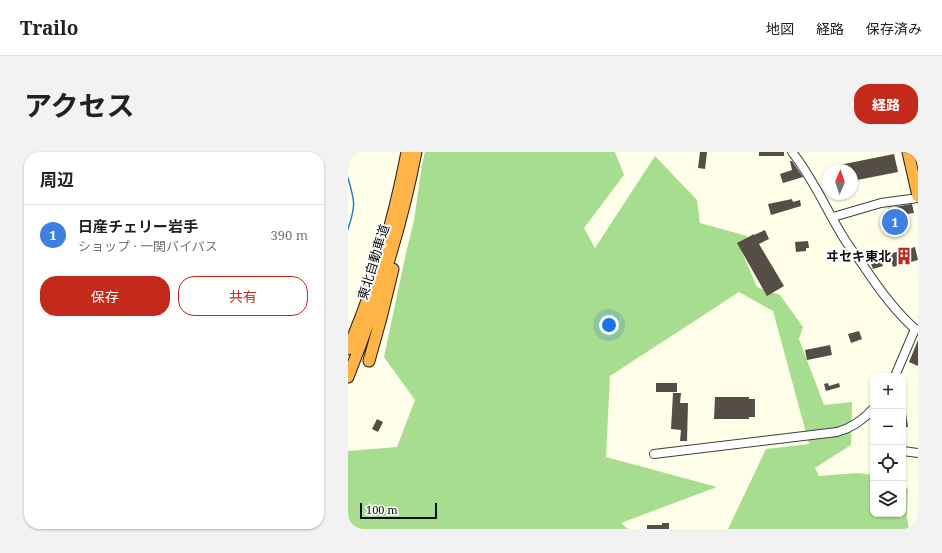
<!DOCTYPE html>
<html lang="ja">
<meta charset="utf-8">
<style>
:root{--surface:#fff;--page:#f2f2f2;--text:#202124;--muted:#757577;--line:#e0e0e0;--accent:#c32a1b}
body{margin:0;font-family:"Noto Serif","Noto Sans JP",serif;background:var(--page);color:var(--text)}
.controls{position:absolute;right:12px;bottom:12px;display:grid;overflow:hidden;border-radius:8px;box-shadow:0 1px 3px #0004}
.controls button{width:36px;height:36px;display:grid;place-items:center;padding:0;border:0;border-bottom:1px solid var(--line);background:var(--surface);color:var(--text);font:20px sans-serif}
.compass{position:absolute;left:474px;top:12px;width:36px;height:36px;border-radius:50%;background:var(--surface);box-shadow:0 1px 3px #0004;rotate:2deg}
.scale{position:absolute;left:12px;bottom:10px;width:77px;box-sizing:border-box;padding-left:4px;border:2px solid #0b0b0b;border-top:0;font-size:11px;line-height:14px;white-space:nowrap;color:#0b0b0b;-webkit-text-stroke:3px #fff;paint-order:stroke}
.you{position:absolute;left:261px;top:173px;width:14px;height:14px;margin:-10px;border:3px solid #fff;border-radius:50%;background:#1a73e8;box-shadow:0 0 0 6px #1a73e833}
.badge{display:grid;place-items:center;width:26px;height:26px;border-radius:50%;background:var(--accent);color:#fff;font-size:13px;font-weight:700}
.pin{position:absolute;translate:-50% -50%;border:2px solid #fff;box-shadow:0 1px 4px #0006}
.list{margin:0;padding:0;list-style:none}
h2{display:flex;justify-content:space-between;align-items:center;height:52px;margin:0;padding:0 16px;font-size:17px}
h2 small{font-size:13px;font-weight:400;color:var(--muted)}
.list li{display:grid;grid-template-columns:26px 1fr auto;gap:12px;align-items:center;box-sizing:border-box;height:60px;padding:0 16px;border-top:1px solid var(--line)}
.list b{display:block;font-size:15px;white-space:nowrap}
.list p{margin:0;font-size:13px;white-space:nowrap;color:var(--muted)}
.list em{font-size:13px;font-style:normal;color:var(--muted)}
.actions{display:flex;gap:8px;padding:12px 16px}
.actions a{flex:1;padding:9px 0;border:1px solid var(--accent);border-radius:16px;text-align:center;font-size:14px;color:var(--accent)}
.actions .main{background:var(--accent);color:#fff}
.icon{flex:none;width:22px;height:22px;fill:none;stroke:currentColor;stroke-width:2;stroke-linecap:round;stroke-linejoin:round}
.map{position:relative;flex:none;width:570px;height:377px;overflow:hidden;border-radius:16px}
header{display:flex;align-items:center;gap:24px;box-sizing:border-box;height:56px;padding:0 20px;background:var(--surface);border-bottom:1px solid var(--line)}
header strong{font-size:19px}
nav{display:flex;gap:22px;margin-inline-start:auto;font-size:14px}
.intro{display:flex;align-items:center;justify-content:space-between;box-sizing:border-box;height:96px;padding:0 24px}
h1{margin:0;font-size:28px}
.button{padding:10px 18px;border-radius:16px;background:var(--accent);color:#fff;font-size:14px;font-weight:700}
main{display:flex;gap:24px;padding:0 24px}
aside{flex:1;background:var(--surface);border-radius:16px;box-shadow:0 1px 3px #0004}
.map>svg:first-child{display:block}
.forest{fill:#a7dd8e}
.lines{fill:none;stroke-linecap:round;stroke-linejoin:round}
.stream{stroke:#2b7ad6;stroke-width:1.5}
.building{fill:#544e46}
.minor-casing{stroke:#3e3e3e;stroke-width:10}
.highway-casing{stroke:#1c1c1c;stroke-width:13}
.minor{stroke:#fff;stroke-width:8}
.highway{stroke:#feb447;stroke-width:11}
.labels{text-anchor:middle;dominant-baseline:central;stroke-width:4;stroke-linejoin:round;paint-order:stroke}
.poi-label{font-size:13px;font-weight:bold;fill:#0b0b0b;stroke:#fff;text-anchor:end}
.street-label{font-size:13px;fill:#0b0b0b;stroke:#fff}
</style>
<header>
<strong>Trailo</strong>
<nav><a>地図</a><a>経路</a><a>保存済み</a></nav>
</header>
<div class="intro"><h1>アクセス</h1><a class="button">経路</a></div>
<main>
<aside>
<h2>周辺<small></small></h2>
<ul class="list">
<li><span class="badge" style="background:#3f7fe0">1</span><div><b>日産チェリー岩手</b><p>ショップ · 一関バイパス</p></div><em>390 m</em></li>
</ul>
<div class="actions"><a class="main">保存</a><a>共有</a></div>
</aside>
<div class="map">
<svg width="570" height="377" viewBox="0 0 570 377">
<rect width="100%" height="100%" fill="#fffee8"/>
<path class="forest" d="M 77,0 L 267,0 L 276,23 L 236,76 L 247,96 L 307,4 L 349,48 L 352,71 L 399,84 L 394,100 L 409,135 L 432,143 L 455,175 L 451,187 L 476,253 L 504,250 L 503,293 L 467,316 L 471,324 L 510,321 L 525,323 L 525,362 L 555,362 L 555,335 L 560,337 L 559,365 L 561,377 L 380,377 L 418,297 L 461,292 L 425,159 L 391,140 L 262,224 L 258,305 L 369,335 L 273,371 L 280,377 L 0,377 L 0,299 L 49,295 L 67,248 L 36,205 L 58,101 L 66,69 L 74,12 Z"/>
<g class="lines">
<path class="stream" d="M 0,26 C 7,50 8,53 0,77"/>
</g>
<path class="building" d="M 352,0 L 359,0 L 357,17 L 350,16 Z
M 411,0 L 436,0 L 436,4 L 411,4 Z
M 546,2 L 550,20 L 504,29 L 504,18 L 492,18 L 491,13 Z
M 442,9 L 444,9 L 455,25 L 435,31 L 432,22 L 444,18 Z
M 444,47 L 445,50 L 452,48 L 453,54 L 423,63 L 420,52 Z
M 564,52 L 566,61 L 551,63 L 553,77 L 544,78 L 540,56 Z
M 417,78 L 421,87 L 411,92 L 436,134 L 419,144 L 389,91 L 406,82 L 406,83 Z
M 460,89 L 461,96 L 458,96 L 458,99 L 448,100 L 447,90 Z
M 567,95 L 570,108 L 545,115 L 541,102 Z
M 532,106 L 535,114 L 525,117 L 522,109 Z
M 511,179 L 514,187 L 503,191 L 500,182 Z
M 570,188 L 570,214 L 561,210 Z
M 482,193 L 484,203 L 459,208 L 457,198 Z
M 308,231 L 329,231 L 329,240 L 308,240 Z
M 480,231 L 481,234 L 491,231 L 492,235 L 478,239 L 476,232 Z
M 325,241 L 333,241 L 332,251 L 340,251 L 339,289 L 332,289 L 333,278 L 323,277 Z
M 367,245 L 401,245 L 401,247 L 407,247 L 407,265 L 401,265 L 401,267 L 366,267 Z
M 555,254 L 557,254 L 560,275 L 555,275 Z
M 29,267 L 35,270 L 30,280 L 24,277 Z
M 314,371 L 321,371 L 321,377 L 299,377 L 299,373 L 314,373 Z"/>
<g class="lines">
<g class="minor-casing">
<path id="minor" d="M 444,0 C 467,29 478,58 497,88 C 503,97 509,105 515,113 C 530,136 547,159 567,177 L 570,177
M 485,65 L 533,51 L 570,46
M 547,224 L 567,177
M 555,299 L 570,301
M 306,302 L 489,280 C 504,276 515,268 525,257"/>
</g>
<g class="highway-casing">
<path id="highway" d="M 560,0 L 570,44
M 0,197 C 27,134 46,67 59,0
M 21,209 L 33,166 L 45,117
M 0,225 C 29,152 53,77 68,0"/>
</g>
<use href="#minor" class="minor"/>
<use href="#highway" class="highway"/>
</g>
<defs>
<g id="building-bare" transform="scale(1.38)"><path d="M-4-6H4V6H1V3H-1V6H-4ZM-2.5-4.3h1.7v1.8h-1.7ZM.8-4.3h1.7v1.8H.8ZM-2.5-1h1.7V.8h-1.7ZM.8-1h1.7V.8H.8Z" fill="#c32a1b" stroke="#fff" stroke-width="2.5" paint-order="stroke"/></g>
</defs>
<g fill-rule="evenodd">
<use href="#building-bare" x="556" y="104"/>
</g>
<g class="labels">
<g class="poi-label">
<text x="543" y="104">ヰセキ東北</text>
</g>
<g class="street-label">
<text transform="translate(25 110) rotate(-73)">東北自動車道</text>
</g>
</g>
</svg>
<div class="controls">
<button>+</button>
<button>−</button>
<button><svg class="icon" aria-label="locate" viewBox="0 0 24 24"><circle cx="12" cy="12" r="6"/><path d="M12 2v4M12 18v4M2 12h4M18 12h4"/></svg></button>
<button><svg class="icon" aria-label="layers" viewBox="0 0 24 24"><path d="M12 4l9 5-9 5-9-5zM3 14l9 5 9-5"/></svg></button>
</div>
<svg class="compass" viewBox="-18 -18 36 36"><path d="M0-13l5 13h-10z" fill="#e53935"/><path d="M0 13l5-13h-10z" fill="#757577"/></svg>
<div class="scale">100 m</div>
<div class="you"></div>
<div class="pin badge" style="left:547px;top:70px;background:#3f7fe0">1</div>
</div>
</main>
